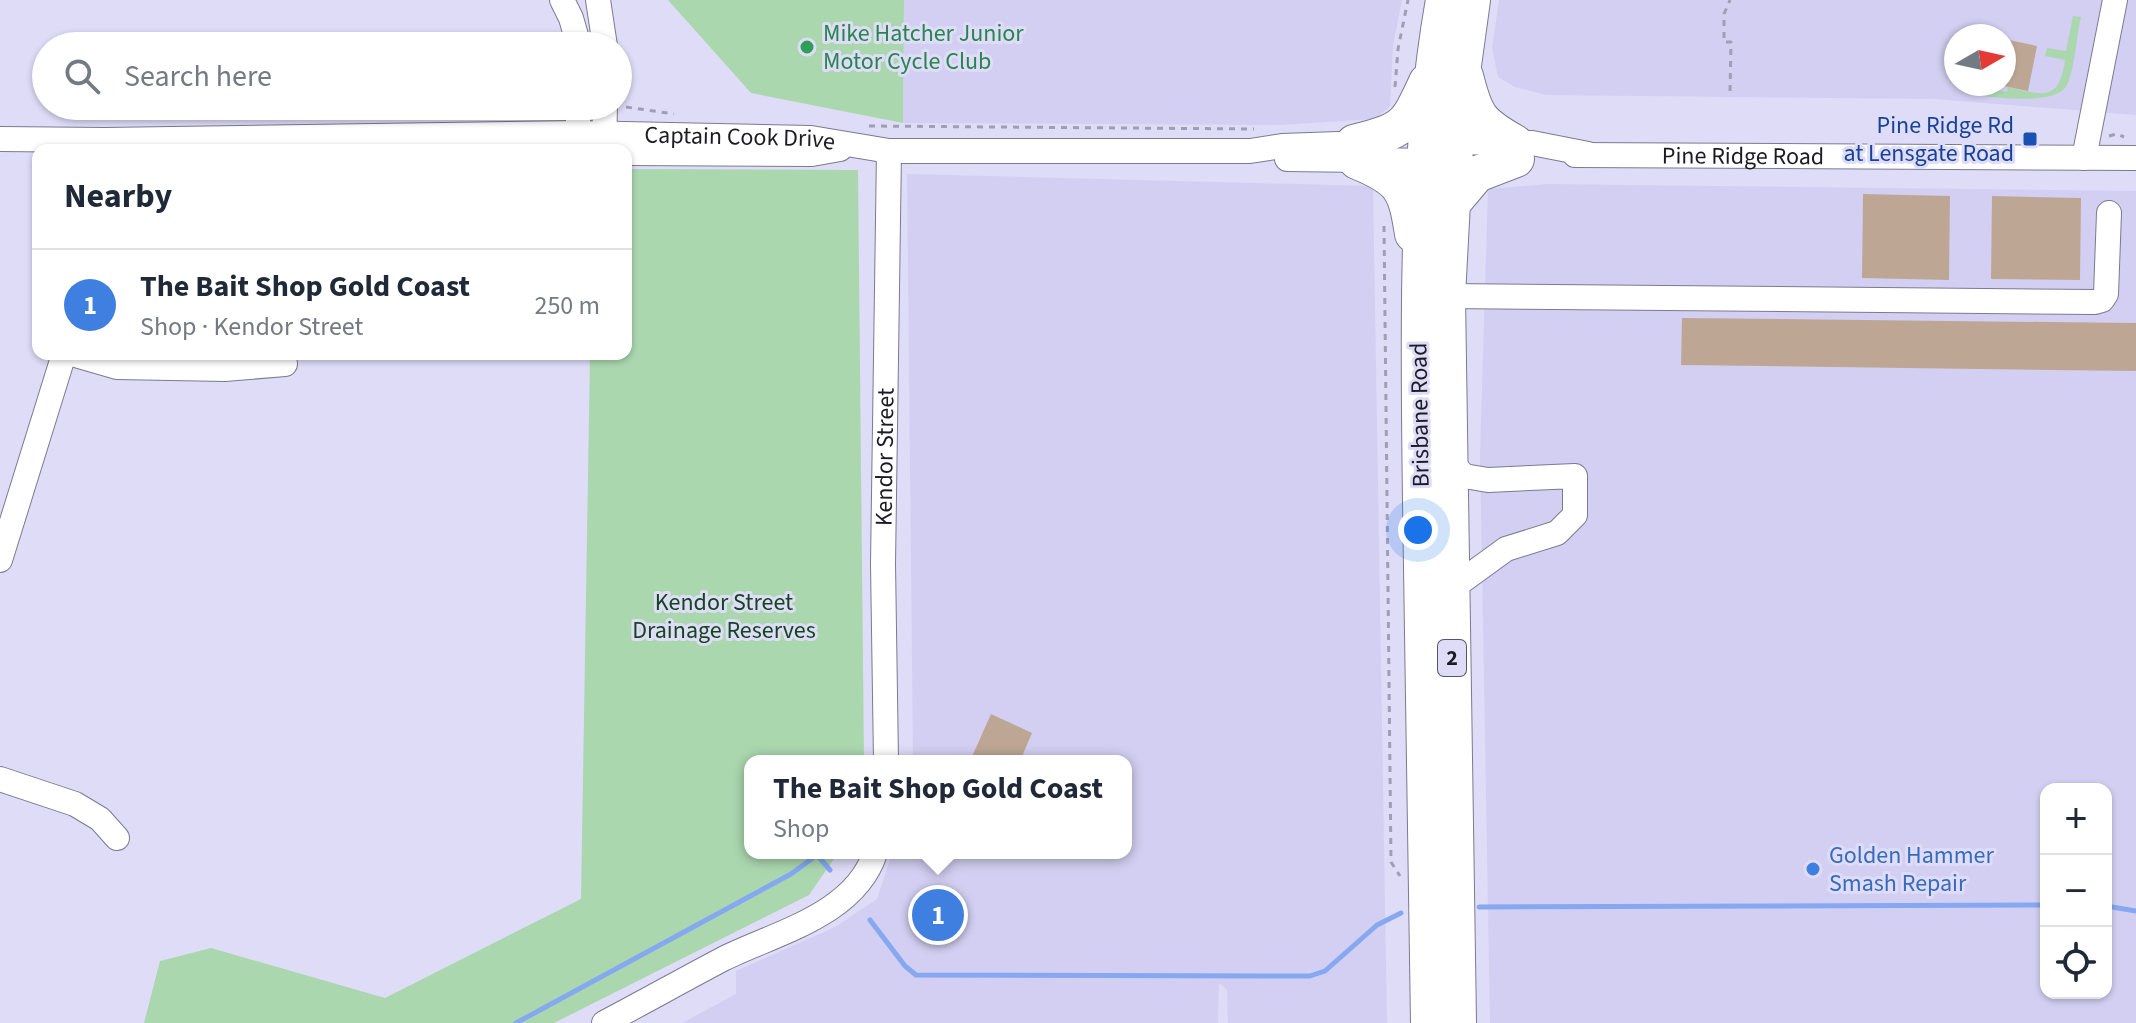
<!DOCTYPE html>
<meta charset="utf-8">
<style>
:root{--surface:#fff;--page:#f6f6f7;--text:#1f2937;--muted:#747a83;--line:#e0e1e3;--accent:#b45309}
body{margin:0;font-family:"Source Sans 3",sans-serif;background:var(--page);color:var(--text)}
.controls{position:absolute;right:24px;bottom:24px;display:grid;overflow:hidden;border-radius:16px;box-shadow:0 2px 6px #0004}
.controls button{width:72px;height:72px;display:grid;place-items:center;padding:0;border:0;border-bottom:2px solid var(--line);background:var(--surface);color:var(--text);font:40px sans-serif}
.compass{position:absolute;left:1944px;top:24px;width:72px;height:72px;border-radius:50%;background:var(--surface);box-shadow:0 2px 6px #0004;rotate:81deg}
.you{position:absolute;left:1418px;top:530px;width:28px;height:28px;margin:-20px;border:6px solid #fff;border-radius:50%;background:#1a73e8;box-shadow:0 0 0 12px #1a73e833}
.badge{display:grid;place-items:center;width:52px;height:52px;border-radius:50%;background:var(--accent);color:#fff;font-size:26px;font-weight:700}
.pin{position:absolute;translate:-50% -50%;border:4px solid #fff;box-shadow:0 2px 8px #0006}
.popup{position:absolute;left:744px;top:755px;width:388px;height:104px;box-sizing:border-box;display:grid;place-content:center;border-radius:16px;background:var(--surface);filter:drop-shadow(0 2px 6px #0005);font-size:26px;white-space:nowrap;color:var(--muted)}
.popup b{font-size:30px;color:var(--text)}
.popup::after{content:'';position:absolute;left:50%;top:100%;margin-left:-16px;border:16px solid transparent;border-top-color:var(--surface)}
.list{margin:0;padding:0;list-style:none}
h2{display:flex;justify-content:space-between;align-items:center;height:104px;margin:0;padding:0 32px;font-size:34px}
h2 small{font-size:26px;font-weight:400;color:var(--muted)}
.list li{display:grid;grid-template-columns:52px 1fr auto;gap:24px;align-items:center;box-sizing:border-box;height:112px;padding:0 32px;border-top:2px solid var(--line)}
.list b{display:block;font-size:30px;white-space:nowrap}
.list p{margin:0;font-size:26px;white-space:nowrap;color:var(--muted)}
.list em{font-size:26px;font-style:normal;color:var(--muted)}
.icon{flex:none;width:44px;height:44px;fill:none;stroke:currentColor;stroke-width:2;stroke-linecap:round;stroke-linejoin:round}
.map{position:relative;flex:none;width:2136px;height:1023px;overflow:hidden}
.search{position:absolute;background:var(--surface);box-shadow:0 2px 6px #0004;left:32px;top:32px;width:600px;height:88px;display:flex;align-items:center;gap:20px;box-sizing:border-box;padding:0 28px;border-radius:44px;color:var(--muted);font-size:30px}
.panel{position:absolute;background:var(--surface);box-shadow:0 2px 6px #0004;left:32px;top:144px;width:600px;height:216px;border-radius:16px}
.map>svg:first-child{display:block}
.built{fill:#d3cff2;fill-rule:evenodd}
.green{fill:#abd7af}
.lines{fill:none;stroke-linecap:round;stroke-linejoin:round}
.stream{stroke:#85a8f1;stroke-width:5}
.building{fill:#bda794}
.minor-casing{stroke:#7c7992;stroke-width:26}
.highway-casing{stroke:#7c7992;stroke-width:38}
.path{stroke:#a09eb4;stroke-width:3;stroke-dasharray:6 6;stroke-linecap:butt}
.minor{stroke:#fff;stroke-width:24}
.highway{stroke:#fff;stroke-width:36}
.leisure-dot{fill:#2e9e5b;stroke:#dfdcf8;stroke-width:3}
.transit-dot{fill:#1a4fb4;stroke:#dfdcf8;stroke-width:3}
.shop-dot{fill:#3f7fe0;stroke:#dfdcf8;stroke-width:3}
.labels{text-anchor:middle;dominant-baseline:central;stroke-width:6;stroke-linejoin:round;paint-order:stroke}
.shield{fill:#dfdcf8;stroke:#565564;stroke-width:2}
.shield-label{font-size:22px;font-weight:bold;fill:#1c1b24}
.leisure-label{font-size:24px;fill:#27864d;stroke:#dfdcf8;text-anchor:start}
.transit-label{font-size:24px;fill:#164399;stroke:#dfdcf8;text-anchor:end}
.street-label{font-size:24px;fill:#1c1b24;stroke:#dfdcf8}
.park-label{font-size:24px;fill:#14461e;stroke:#dfdcf8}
.shop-label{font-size:24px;fill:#366cbe;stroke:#dfdcf8;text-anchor:start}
</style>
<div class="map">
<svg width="2136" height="1023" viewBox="0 0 2136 1023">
<rect width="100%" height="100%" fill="#dfdcf8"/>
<path class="built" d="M 904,0 L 1402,0 L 1393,46 L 1390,106 L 1375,119 L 1280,125 L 903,123 Z
M 1499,0 L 2136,0 L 2136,115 L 1934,99 L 1546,95 L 1515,87 L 1498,77 L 1492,48 ZM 1956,36 L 2004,36 L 2004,84 L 1956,84 Z
M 907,174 L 1373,186 L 1387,1023 L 1228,1023 L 1227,990 L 1219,983 L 1218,1023 L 682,1023 L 736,994 L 736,971 L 835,927 L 877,899 L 892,853 L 1126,853 L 1126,761 L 913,761 Z
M 1548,184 L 2136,191 L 2136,1023 L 1490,1023 L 1480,455 L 1488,189 ZM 2046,789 L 2106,789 L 2106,993 L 2046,993 Z"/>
<path class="green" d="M 668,0 L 904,0 L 903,123 L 751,93 Z
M 2073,16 L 2081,17 C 2077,34 2074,72 2067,85 C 2057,107 1985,97 1965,93 L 1966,88 L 1987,92 L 1988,88 L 2007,92 L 2008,87 C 2044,95 2059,102 2065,60 L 2045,56 L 2047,48 L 2066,51 Z
M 626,169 L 858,170 L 864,761 L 750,761 L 750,853 L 838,853 L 809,895 L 554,1023 L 144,1023 L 160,961 L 211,948 L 385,998 L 581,899 L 590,354 L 626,354 Z"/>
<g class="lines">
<path class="stream" d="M 2106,906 L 2136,911
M 1479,907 L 2046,905
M 870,920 L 905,966 L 916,975 L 1310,976 L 1325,971 L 1377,925 L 1401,913
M 516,1023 L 791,874 L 817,855 L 830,870"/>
</g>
<path class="building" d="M 2004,39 L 2037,46 L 2028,91 L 2004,86 Z
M 1863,194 L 1950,196 L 1949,280 L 1862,278 Z
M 1992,196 L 2081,198 L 2080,280 L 1991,279 Z
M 1682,318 L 2136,323 L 2136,371 L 1681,365 Z
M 991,714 L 1032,733 L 1020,761 L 970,761 Z"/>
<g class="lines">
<g class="minor-casing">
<g id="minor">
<path d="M 562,0 L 571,18 L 579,46"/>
<path d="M 598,0 L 605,46"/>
<path id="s1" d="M 0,139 L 105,140 L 577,133 L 811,138 L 889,151 L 1250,151 L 1282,146 L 1367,143"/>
<path d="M 1443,142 L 1532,143 L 1588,154"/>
<path d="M 576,150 L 579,106"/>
<path d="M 604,150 L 605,106"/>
<path d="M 626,153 L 812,154 L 840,149"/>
<path id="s2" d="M 1575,155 L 2136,158"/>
<path d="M 2084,158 L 2115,0"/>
<path d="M 1287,159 L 1438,161"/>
<path d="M 1447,296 L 2095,302 L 2102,300 L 2106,294 L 2109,213"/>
<path d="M 72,354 L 117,367 L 225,369 L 285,364"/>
<path d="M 1449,459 L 1464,476 L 1488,480 L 1575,476 L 1575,515 L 1557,533 L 1506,549 L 1451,589"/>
<path d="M 0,560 L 64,354"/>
<path id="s3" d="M 886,761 L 883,564 L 889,151"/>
<path d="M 0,779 L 75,804 L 100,819 L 117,838"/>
<path d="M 604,1023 C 644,1002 683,980 723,959 C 775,933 855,915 875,853"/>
</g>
</g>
<g class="highway-casing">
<path id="highway" d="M 1465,76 C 1475,116 1479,123 1515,143
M 1354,143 C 1404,130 1406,128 1427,82
M 1357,161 C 1401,179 1406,188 1413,234
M 1450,206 L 1477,174 L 1516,159
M 1429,1023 C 1426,849 1423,675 1421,502 C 1419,335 1415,165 1444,0
M 1458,1023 L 1447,296 L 1457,109 L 1472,0"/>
</g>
<path class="path" d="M 1395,87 L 1398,49 L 1408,0
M 1730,91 L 1731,42 L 1724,42 L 1724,14 L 1730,0
M 626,107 L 674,114
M 511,112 L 536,111 L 553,106
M 869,126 L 1254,129
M 2109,136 L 2117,134 L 2124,137
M 1384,226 L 1391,862 L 1400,876"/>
<use href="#minor" class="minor"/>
<use href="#highway" class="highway"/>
</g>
<circle class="leisure-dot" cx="807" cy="47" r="8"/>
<rect class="transit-dot" x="2022" y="131" width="16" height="16" rx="4"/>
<circle class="shop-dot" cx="1813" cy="869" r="8"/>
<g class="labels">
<rect class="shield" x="1438" y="640" width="28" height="36" rx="6"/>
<g class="shield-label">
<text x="1452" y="658">2</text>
</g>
<g class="leisure-label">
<text x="823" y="33">Mike Hatcher Junior<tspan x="823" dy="28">Motor Cycle Club</tspan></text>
</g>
<g class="transit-label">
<text x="2014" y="125">Pine Ridge Rd<tspan x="2014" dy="28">at Lensgate Road</tspan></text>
</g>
<g class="street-label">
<text stroke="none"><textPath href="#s1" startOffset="740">Captain Cook Drive</textPath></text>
<text stroke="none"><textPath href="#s2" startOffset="168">Pine Ridge Road</textPath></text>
<text transform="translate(1420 415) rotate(-91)">Brisbane Road</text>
<text stroke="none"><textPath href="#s3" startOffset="304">Kendor Street</textPath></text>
</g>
<g class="park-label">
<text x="724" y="602">Kendor Street<tspan x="724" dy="28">Drainage Reserves</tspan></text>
</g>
<g class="shop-label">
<text x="1829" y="855">Golden Hammer<tspan x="1829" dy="28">Smash Repair</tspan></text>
</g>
</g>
</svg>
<div class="controls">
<button>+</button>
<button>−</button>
<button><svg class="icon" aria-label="locate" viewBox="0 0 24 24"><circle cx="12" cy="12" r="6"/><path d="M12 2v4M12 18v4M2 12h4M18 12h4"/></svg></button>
</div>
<svg class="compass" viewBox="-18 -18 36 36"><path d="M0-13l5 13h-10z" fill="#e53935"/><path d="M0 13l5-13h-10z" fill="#747a83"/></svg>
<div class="you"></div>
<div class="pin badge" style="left:938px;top:915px;background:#3f7fe0">1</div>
<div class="popup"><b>The Bait Shop Gold Coast</b>Shop</div>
<div class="search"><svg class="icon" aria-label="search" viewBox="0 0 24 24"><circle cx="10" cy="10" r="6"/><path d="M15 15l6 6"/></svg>Search here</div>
<section class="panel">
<h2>Nearby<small></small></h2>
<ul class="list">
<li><span class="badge" style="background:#3f7fe0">1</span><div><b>The Bait Shop Gold Coast</b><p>Shop · Kendor Street</p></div><em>250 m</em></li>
</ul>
</section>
</div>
